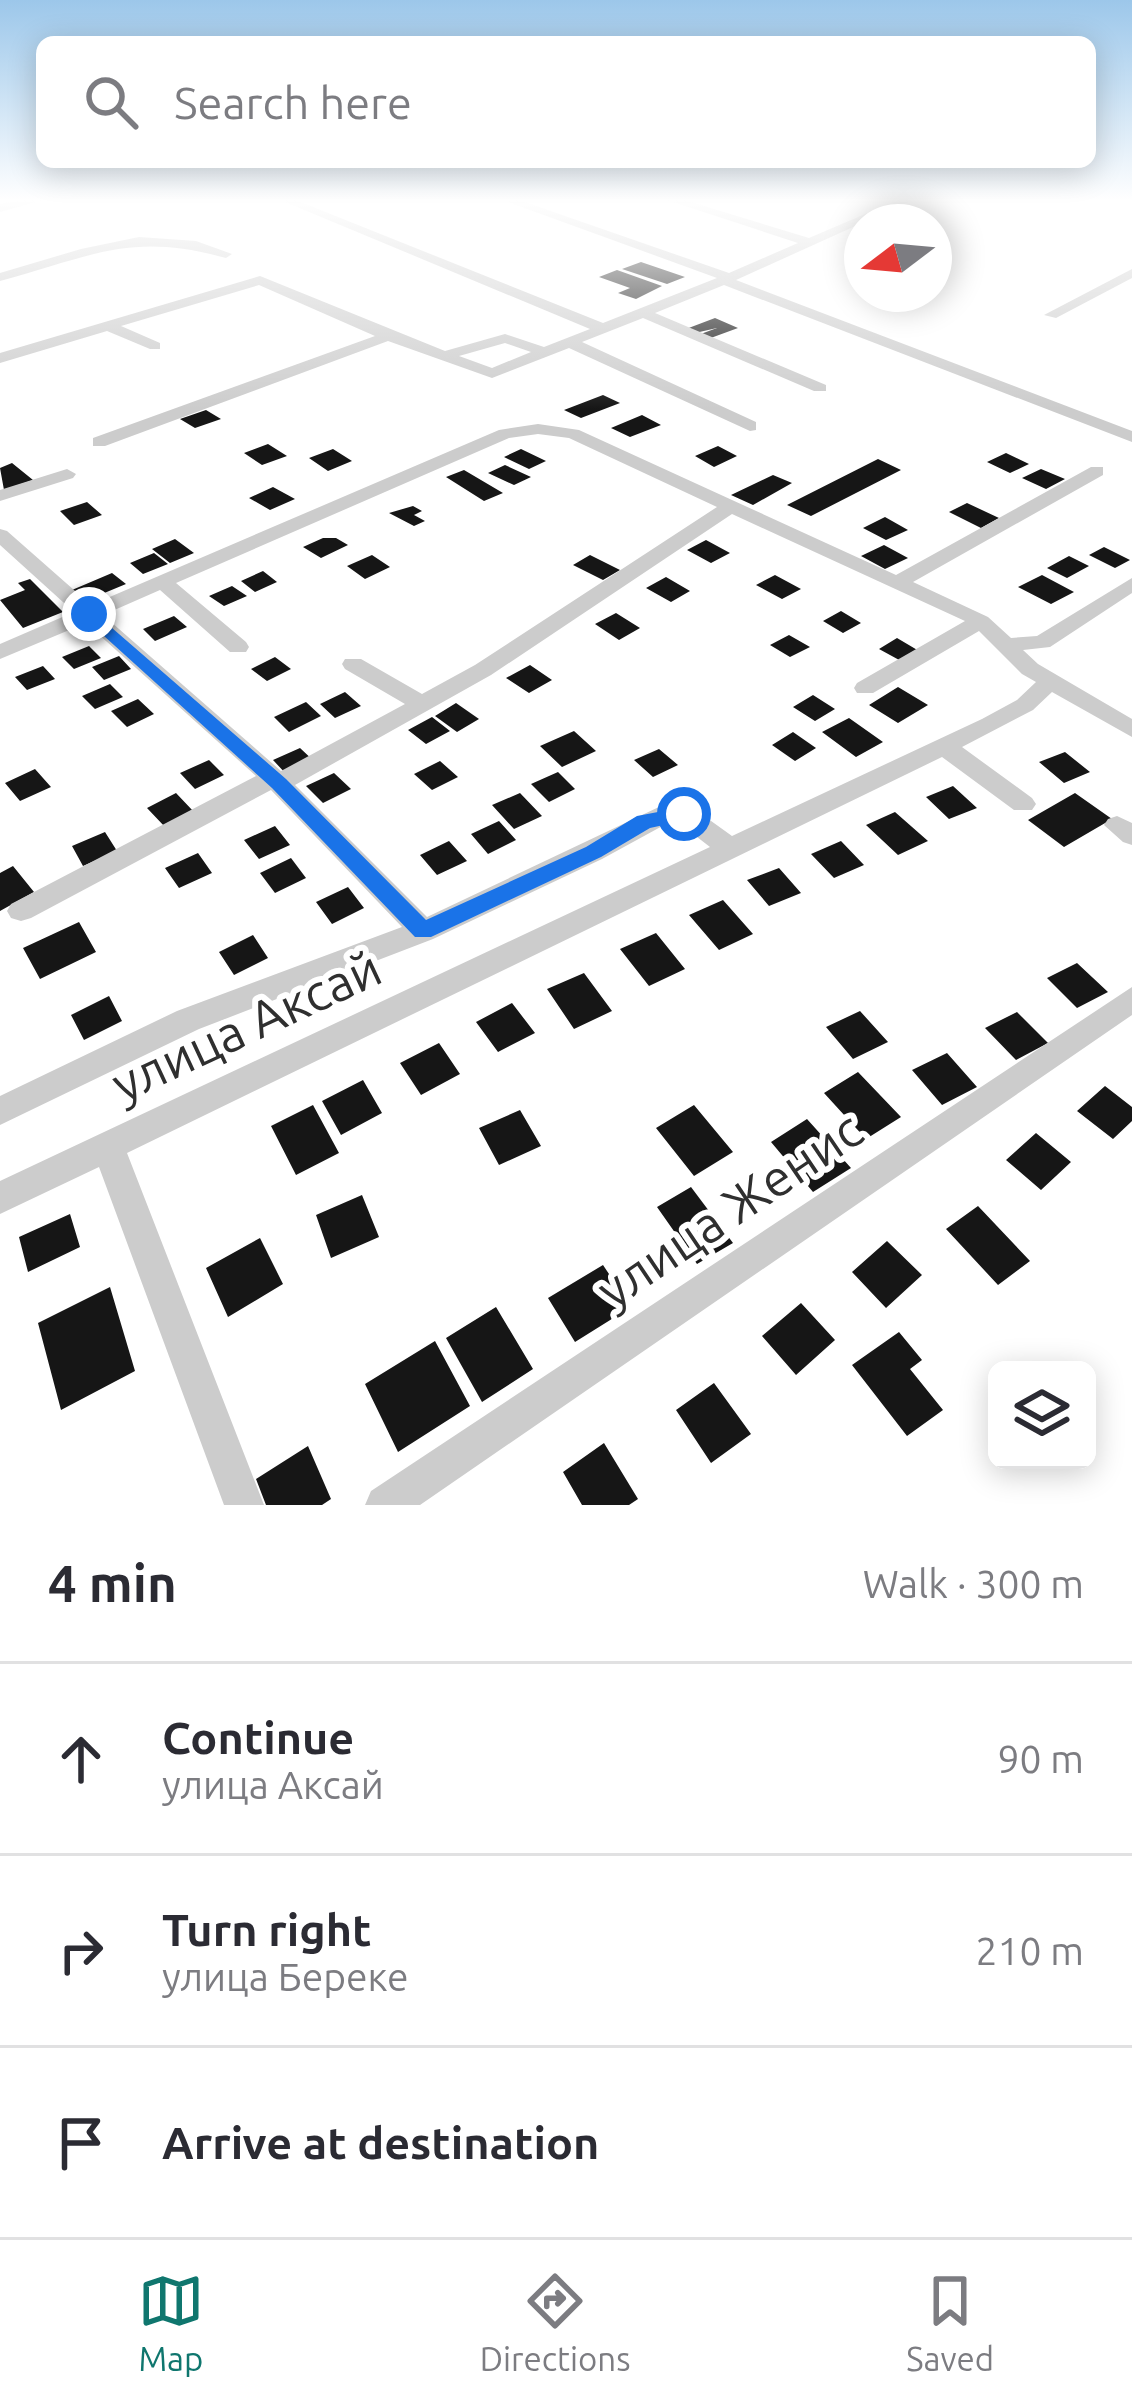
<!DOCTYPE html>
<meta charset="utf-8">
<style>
:root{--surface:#fff;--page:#f2f2f3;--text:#2b2b33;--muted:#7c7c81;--line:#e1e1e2;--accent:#0f766e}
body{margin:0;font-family:Ubuntu,sans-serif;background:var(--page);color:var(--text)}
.controls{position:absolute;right:36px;bottom:36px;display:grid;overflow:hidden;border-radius:18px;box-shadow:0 6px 30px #0003}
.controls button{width:108px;height:108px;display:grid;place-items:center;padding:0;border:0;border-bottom:3px solid var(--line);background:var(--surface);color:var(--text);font:60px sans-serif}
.compass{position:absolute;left:844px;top:204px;width:108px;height:108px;border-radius:50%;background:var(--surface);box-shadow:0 6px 30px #0003;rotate:254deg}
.stop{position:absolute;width:36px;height:36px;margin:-27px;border:9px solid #1a73e8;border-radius:50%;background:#fff}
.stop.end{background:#1a73e8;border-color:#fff;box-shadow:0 3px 12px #0008}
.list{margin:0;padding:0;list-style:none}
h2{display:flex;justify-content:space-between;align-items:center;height:156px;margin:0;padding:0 48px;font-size:51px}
h2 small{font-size:39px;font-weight:400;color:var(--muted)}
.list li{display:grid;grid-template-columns:78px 1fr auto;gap:36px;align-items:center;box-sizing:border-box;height:192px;padding:0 48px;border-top:3px solid var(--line)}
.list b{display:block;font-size:45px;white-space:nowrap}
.list p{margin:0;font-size:39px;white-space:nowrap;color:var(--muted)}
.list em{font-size:39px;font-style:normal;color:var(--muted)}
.icon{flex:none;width:66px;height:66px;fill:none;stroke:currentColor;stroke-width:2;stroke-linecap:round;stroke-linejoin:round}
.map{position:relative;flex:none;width:1132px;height:1505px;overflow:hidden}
.search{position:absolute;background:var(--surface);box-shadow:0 6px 30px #0003;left:36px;right:36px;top:36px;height:132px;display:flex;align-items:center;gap:30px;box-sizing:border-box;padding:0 42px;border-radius:18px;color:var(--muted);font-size:45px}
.sheet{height:732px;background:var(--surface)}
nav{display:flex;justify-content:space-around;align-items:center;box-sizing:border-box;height:168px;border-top:3px solid var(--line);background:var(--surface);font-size:33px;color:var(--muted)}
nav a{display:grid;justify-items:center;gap:6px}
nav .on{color:var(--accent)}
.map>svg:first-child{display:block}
.building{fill:#161616}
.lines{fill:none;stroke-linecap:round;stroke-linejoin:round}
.minor{fill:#ccc;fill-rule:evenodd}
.route{fill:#1a73e8}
.labels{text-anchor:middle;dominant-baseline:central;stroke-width:12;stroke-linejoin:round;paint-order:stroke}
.near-street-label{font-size:51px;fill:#2f2f2f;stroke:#fff}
</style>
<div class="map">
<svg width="1132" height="1505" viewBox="0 0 1132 1505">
<rect width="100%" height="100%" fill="#fff"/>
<path class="building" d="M 641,262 L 685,277 L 667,284 L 622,269 Z
M 617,270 L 662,286 L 636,299 L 618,293 L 630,288 L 599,277 Z
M 715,318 L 738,328 L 708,339 L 698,335 L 717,328 L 695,333 L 686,329 Z
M 603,395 L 620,403 L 581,418 L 564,410 Z
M 206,410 L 221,419 L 195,428 L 180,419 Z
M 642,415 L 661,425 L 630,437 L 611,428 Z
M 268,444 L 287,456 L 262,465 L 244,453 Z
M 718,446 L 737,456 L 714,467 L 695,456 Z
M 333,449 L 352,461 L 328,471 L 309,458 Z
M 521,449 L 546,461 L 529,469 L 504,457 Z
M 1006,453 L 1029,464 L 1010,473 L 987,462 Z
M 878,459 L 901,470 L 811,516 L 787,505 Z
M 12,463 L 33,480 L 4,490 L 0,468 Z
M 505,465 L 531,477 L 514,485 L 488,473 Z
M 1041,469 L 1065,479 L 1046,489 L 1022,478 Z
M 464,470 L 503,493 L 484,501 L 446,477 Z
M 773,475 L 792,483 L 753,505 L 731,495 Z
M 273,487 L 295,499 L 270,510 L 249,498 Z
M 87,502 L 102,515 L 74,525 L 60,511 Z
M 967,503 L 999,518 L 981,528 L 949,512 Z
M 413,506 L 422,511 L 414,515 L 425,521 L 414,526 L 389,513 Z
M 885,517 L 908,530 L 886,540 L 863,528 Z
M 323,538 L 336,538 L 348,545 L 321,558 L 303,547 Z
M 175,539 L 194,553 L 170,563 L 152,549 Z
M 706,540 L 730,553 L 711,563 L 687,550 Z
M 884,545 L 908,558 L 885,569 L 861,556 Z
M 1104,547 L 1130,560 L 1115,568 L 1089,555 Z
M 154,553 L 168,564 L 143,574 L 130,563 Z
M 372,555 L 390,567 L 365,579 L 347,566 Z
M 590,555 L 620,570 L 603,580 L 573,565 Z
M 1069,556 L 1089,566 L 1067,578 L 1047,568 Z
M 263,571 L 277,582 L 255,592 L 241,581 Z
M 112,573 L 126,584 L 85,601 L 72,590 Z
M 775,575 L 801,589 L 782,599 L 756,585 Z
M 1042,575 L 1074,592 L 1051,604 L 1018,587 Z
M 666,577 L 690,591 L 671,602 L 646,588 Z
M 30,579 L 63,612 L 23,628 L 0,600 L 25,590 L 18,583 Z
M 232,586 L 247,596 L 224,606 L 209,596 Z
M 841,611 L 861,623 L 843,633 L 823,621 Z
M 616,613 L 640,628 L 619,640 L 595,624 Z
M 174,616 L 187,627 L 155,641 L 143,629 Z
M 789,635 L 810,647 L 790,657 L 770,645 Z
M 897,638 L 919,651 L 901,661 L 879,649 Z
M 89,646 L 101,658 L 74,669 L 62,657 Z
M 119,656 L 131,669 L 104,680 L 92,667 Z
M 275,657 L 291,669 L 267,681 L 251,669 Z
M 530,665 L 552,680 L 529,693 L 506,678 Z
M 43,666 L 55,679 L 27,690 L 15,677 Z
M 110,684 L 123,697 L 95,709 L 82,696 Z
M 898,687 L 928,705 L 898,723 L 869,705 Z
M 345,692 L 361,706 L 335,718 L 320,704 Z
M 813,695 L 835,709 L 815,721 L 793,707 Z
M 138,699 L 154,714 L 127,727 L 111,711 Z
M 306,702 L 321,716 L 289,732 L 274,717 Z
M 456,703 L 479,719 L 457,732 L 435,716 Z
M 432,717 L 450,731 L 426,744 L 408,730 Z
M 849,718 L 883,742 L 856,757 L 822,732 Z
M 574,731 L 596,751 L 562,767 L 540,746 Z
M 793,732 L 816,748 L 795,761 L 772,745 Z
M 300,748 L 316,763 L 288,776 L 273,760 Z
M 659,749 L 678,765 L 653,777 L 634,760 Z
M 1065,752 L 1090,772 L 1064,783 L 1039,762 Z
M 209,760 L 224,775 L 195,789 L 180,773 Z
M 440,761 L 458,777 L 432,790 L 414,774 Z
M 35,769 L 51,787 L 20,801 L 5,783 Z
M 558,772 L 575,789 L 549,802 L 531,784 Z
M 334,773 L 351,789 L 323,803 L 306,786 Z
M 953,786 L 977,808 L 949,819 L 926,797 Z
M 176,793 L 194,812 L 165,827 L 147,808 Z
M 520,793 L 542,816 L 514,829 L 492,805 Z
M 1075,793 L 1112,819 L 1064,847 L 1028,820 Z
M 895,812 L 928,841 L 898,855 L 866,825 Z
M 499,821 L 516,840 L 488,854 L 471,834 Z
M 275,826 L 290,845 L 259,859 L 244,840 Z
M 105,832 L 117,851 L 83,866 L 72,846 Z
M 449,841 L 467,861 L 437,875 L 420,855 Z
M 841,841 L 864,865 L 834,878 L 811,854 Z
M 198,853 L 212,873 L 179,888 L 165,868 Z
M 291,858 L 306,878 L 275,893 L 260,873 Z
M 13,866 L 34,892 L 0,911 L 0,873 Z
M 779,868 L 801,893 L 769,906 L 747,880 Z
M 348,887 L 364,908 L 332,924 L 316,902 Z
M 723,900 L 753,934 L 719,950 L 689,915 Z
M 79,922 L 96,952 L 40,979 L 23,948 Z
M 656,933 L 685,969 L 649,986 L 620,949 Z
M 253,935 L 268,958 L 234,975 L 219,952 Z
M 1077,963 L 1108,992 L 1077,1008 L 1047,978 Z
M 584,973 L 612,1011 L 574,1029 L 547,989 Z
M 109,996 L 122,1021 L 84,1040 L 71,1015 Z
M 512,1003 L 535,1033 L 498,1052 L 476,1022 Z
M 860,1011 L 888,1042 L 853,1059 L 826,1027 Z
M 1017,1012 L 1048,1043 L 1016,1060 L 985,1028 Z
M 439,1043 L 460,1074 L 421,1095 L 400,1063 Z
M 947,1053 L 977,1087 L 942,1105 L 912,1070 Z
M 858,1072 L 901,1117 L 866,1139 L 824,1093 Z
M 363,1080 L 382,1113 L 341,1135 L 322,1101 Z
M 1105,1086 L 1132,1107 L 1132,1121 L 1113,1139 L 1077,1111 Z
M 313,1105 L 339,1153 L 296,1175 L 271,1126 Z
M 694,1105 L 733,1152 L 694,1176 L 656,1128 Z
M 520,1110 L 541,1146 L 499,1165 L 479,1128 Z
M 807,1119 L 851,1168 L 813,1192 L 771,1142 Z
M 1036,1133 L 1071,1162 L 1041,1190 L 1006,1160 Z
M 691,1187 L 733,1243 L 697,1264 L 657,1207 Z
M 362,1195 L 379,1237 L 331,1258 L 316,1215 Z
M 978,1206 L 1030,1261 L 998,1285 L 946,1229 Z
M 70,1214 L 80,1247 L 28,1272 L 19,1237 Z
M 260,1238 L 283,1284 L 228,1317 L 206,1268 Z
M 887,1241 L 922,1275 L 886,1308 L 852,1272 Z
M 603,1265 L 631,1307 L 575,1342 L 548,1298 Z
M 110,1287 L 135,1371 L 61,1410 L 38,1323 Z
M 801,1303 L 835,1340 L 796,1375 L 762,1336 Z
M 496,1307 L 533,1369 L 482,1402 L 446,1338 Z
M 899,1332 L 922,1360 L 910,1369 L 943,1410 L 907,1436 L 852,1365 Z
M 435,1341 L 470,1406 L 398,1452 L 365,1384 Z
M 714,1383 L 751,1434 L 711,1463 L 676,1410 Z
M 604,1443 L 638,1499 L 629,1505 L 582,1505 L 563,1472 Z
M 308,1446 L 331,1499 L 322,1505 L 266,1505 L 256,1479 Z"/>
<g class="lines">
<path class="minor" d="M 26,199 L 46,199 L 0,212 L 0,204 Z
M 278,199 L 293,199 L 603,323 L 717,278 L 500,199 L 516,199 L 729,273 L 798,243 L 664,199 L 681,199 L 809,238 L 900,199 L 915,199 L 736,280 L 1132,431 L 1132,442 L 724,285 L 655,313 L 826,385 L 826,391 L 814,391 L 643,318 L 582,342 L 756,422 L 756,430 L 750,431 L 569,348 L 492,378 L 388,341 L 105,446 L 93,446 L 93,438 L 375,336 L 259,285 L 121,326 L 160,343 L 160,349 L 150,349 L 107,331 L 0,363 L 0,353 L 260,276 L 445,351 L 505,334 L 544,347 L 590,329 ZM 505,343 L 531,352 L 492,368 L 459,356 Z
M 139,237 L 196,241 L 232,254 L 226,258 C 130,231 90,257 0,281 L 0,273 L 81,249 Z
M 1132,269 L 1132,278 L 1056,318 L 1044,315 Z
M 538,424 L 579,430 L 896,575 L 1091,467 L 1103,467 L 1103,475 L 913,582 L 988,617 L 1011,638 L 1037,636 L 1132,578 L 1132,593 L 1050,647 L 1023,650 L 1038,664 L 1132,719 L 1132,737 L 1052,692 L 1033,710 L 962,747 L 1032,798 L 1036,804 L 1032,810 L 1014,810 L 942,757 L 127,1153 L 264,1505 L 224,1505 L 99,1167 L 0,1214 L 0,1181 L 710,847 L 679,823 L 666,824 L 602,859 L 433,939 L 199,1029 L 0,1125 L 0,1096 L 177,1011 L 402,927 L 271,790 L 31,918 L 21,921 L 11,918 L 7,911 L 11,904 L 256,776 L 86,623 L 0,659 L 0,644 L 74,612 L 0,545 L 0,529 L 7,531 L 91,605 L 499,430 ZM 538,434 L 569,438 L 717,507 L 475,665 L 422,694 L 361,659 L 345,659 L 342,664 L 345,669 L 405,704 L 281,771 L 103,615 L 160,590 L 230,652 L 246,652 L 249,647 L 246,642 L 176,583 L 509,438 ZM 732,514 L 965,621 L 857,683 L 854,688 L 857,693 L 873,693 L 979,631 L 1022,674 L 1036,682 L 1017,700 L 982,719 L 732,836 L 693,808 L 661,806 L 427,917 L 295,785 L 491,675 Z
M 67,469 L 76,474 L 73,478 L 0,501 L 0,490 Z
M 1117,816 L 1132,823 L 1132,845 L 1123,842 L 1104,825 L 1108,819 Z
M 1132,987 L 1132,1015 L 420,1505 L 365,1505 L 371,1491 Z"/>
</g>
<linearGradient id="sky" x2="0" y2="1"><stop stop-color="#9cc7ea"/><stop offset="0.49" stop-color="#fff"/><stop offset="1" stop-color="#fff" stop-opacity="0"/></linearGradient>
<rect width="1132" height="409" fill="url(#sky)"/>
<path class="route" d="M 89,608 L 286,779 L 426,920 L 586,847 L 637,816 L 684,807 L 694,814 L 691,819 L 650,828 L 601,857 L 431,937 L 415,937 L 272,788 L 83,617 L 81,614 Z"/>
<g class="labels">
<g class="near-street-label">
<text transform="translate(246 1025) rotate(-25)">улица Аксай</text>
<text transform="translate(729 1209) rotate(-34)">улица Женис</text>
</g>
</g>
</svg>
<div class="controls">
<button><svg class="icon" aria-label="layers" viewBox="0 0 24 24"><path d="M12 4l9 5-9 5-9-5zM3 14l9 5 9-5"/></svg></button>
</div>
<svg class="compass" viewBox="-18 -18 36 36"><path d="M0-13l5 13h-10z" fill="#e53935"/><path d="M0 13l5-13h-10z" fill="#7c7c81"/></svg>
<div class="stop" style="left:684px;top:814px"></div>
<div class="stop end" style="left:89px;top:614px"></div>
<div class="search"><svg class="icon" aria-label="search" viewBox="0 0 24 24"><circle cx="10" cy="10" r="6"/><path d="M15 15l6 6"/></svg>Search here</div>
</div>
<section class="sheet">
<h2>4 min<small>Walk · 300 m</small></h2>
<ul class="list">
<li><svg class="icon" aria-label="ahead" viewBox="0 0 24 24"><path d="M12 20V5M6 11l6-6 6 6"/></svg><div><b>Continue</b><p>улица Аксай</p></div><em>90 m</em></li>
<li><svg class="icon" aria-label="right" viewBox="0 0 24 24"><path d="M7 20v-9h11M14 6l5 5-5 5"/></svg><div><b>Turn right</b><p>улица Береке</p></div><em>210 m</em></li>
<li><svg class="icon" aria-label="arrive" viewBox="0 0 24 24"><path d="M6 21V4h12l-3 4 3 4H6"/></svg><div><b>Arrive at destination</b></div></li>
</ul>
</section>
<nav>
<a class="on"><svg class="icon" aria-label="map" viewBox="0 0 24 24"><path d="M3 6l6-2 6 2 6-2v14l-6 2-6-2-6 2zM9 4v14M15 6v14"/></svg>Map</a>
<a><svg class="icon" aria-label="directions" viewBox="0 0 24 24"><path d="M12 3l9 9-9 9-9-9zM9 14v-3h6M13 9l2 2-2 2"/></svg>Directions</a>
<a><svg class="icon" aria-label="saved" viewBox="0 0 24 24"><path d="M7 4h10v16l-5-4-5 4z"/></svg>Saved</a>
</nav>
